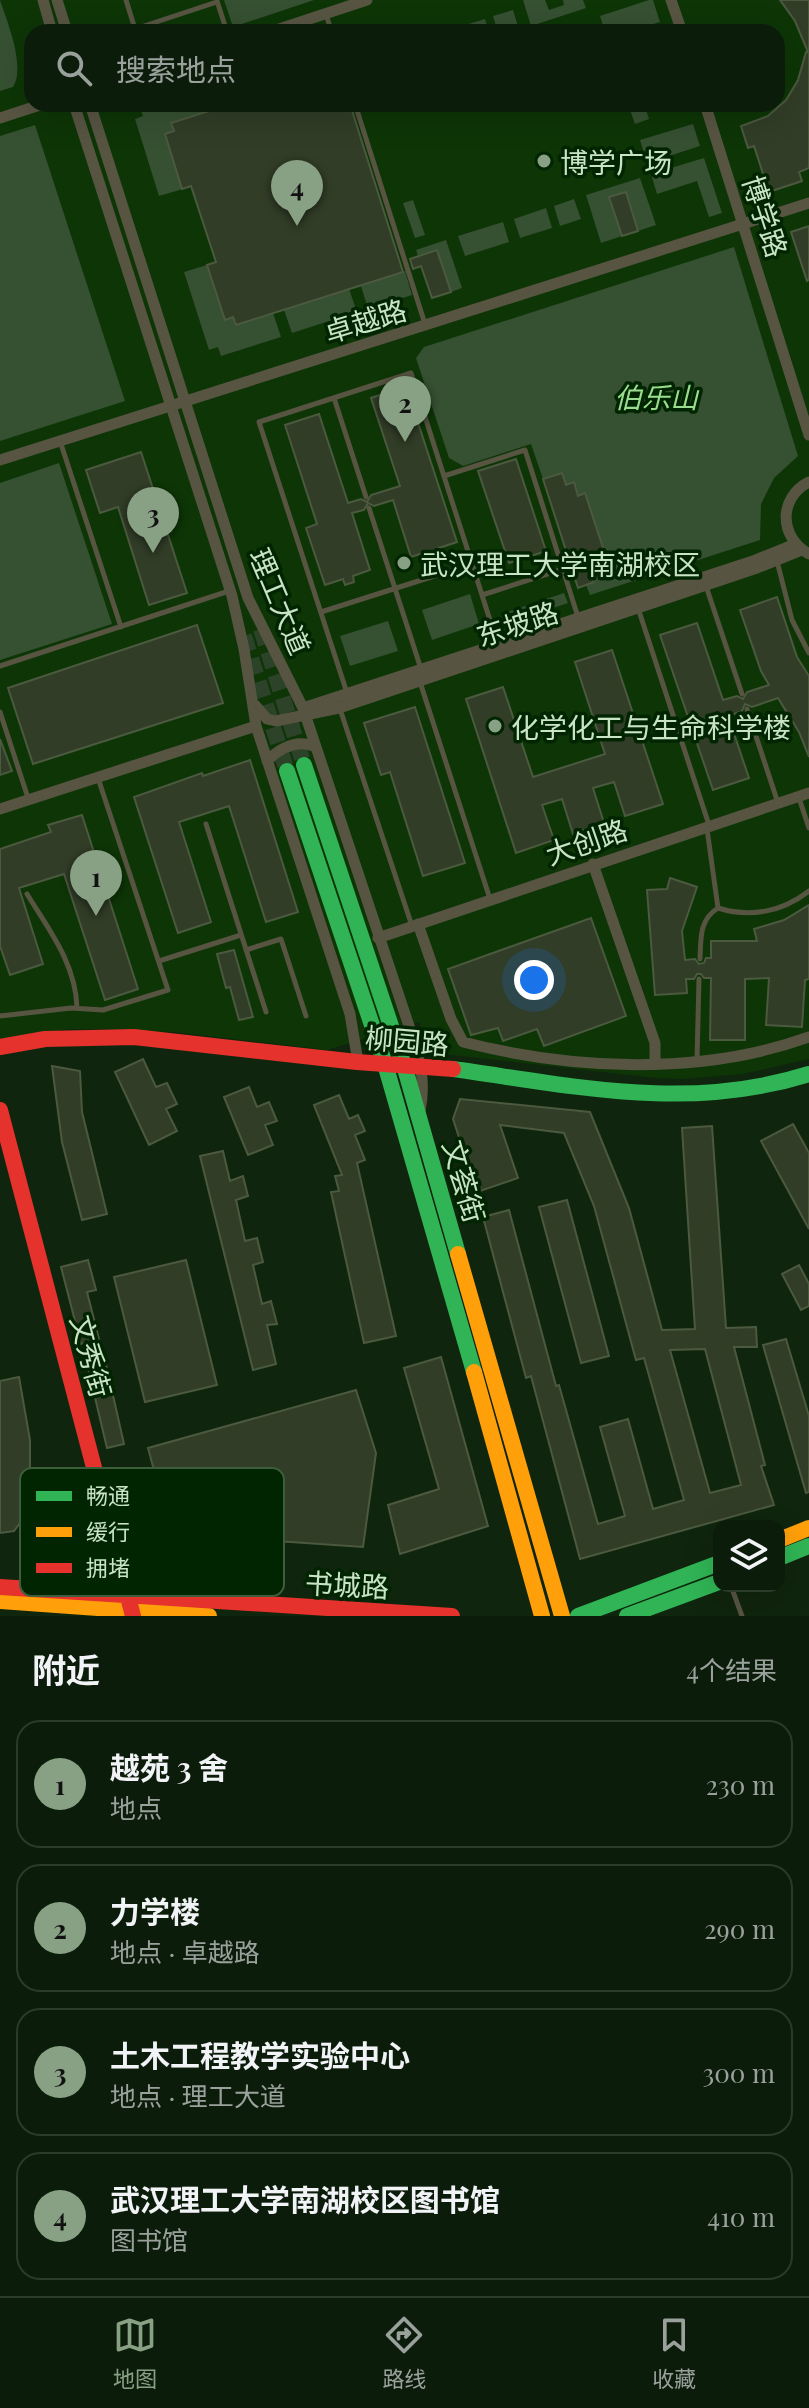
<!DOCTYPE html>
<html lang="zh">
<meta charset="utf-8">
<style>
:root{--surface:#0c1c0a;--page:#1a2918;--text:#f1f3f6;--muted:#9aa19c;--line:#2c3a2b;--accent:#88a185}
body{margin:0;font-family:"Playfair Display","Noto Sans SC",serif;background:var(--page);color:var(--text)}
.controls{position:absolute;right:24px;bottom:24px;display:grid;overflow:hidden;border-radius:16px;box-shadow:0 8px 32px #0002}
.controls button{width:72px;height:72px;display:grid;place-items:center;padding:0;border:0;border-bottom:2px solid var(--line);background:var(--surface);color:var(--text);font:40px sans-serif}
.you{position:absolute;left:534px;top:980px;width:28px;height:28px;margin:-20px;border:6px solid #fff;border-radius:50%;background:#1a73e8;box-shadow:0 0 0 12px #1a73e833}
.badge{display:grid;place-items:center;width:52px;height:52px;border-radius:50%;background:var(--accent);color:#111;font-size:26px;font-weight:700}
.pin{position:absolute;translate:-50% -66px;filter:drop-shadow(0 2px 4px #0008)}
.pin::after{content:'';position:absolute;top:42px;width:28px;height:24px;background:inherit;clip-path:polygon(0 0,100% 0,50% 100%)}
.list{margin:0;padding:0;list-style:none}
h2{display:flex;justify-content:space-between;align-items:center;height:104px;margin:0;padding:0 32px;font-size:34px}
h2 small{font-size:26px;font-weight:400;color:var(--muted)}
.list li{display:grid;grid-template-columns:52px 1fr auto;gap:24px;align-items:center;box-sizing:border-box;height:128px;margin:0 16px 16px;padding:0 16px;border:2px solid var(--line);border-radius:24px}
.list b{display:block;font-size:30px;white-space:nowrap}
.list p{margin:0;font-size:26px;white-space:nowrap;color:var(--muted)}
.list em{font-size:26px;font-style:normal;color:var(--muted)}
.icon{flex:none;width:44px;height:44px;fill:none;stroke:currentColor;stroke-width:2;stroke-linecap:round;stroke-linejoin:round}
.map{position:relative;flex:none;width:809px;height:1616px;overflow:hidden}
.search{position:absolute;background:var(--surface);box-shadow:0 8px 32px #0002;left:24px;right:24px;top:24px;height:88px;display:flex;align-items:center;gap:20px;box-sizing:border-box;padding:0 28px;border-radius:24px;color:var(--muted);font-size:30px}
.sheet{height:680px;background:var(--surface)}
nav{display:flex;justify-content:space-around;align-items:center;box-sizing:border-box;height:112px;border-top:2px solid var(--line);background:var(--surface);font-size:22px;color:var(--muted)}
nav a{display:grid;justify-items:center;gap:4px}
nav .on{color:var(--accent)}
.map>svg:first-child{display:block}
.built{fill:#0d3506;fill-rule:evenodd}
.green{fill:#365032}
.building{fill:#313d27;stroke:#4b593f;stroke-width:2;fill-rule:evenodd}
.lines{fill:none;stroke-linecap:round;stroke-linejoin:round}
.secondary-tunnel{stroke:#2c4229;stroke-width:16;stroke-dasharray:16 8;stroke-linecap:butt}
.lane{stroke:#575442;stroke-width:5}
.street{stroke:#575442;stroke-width:11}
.fast{stroke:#30b455;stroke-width:16}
.slow{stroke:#ff9f0a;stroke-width:16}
.jam{stroke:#e5322d;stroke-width:16}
.poi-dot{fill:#88a185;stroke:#002500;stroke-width:3}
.labels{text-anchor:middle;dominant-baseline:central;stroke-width:7;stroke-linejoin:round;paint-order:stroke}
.poi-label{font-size:28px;fill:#c9e4c5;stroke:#002500;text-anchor:start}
.street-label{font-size:28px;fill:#c9e4c5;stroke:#002500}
.park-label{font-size:28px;font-style:italic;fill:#9add8e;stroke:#002500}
.key{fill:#002500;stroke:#3c5e3b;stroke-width:2}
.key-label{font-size:22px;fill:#c9e4c5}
</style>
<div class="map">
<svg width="809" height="1616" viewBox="0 0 809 1616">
<rect width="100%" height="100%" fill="#10250d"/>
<path class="built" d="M 0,0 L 809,0 L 809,1059 L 743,1074 L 684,1079 L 656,1078 L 443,1054 L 431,1050 L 428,1046 L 419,1022 L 327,1050 L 173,1032 L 99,1029 L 69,1029 L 0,1039 ZM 32,32 L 777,32 L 777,104 L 32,104 Z"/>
<path class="green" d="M 0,0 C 7,21 26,67 13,87 L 0,91 Z
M 224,0 L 314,0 L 233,27 Z
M 523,0 L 545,0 L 549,10 L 564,5 L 563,0 L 583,0 L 586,8 L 531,26 Z
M 649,0 L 653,0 L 660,22 L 627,32 L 605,32 L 600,16 Z
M 513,10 L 519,30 L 498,32 L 493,16 Z
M 485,19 L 489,32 L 453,32 L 452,29 Z
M 150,104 L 206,104 L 208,111 L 171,123 L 174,131 L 165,134 L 183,189 L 159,196 L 135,119 L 143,116 L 140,107 Z
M 628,104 L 644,104 L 649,119 L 635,124 Z
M 693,124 L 700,146 L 647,163 L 640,140 Z
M 35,125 L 125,401 L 0,441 L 0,136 Z
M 704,158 L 722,213 L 709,217 L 697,181 L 657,194 L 651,174 Z
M 640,178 L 656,225 L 638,231 L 625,192 L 610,197 L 622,236 L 601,243 L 586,195 Z
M 574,199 L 581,219 L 560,226 L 554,206 Z
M 413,200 L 425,235 L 415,238 L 403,203 Z
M 546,208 L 552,228 L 520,238 L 514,219 Z
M 503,222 L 509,242 L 465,256 L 458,236 Z
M 446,240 L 462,288 L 451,292 L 418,256 L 416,250 Z
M 734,247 L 798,456 L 774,478 L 761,504 L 760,540 L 590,595 L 586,585 L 594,582 L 592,579 L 611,572 L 585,494 L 578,496 L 574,482 L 566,485 L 562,473 L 543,479 L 531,444 L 463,466 L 449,458 L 416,358 L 424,347 Z
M 207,265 L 225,320 L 233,317 L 236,325 L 273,313 L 281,337 L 221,356 L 218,347 L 209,350 L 184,272 Z
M 405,271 L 412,295 L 368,309 L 361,286 Z
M 349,289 L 357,312 L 292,333 L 284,310 Z
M 59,463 L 112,624 L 0,660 L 0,483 Z
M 564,593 L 568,603 L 504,624 L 501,614 Z
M 470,594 L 479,624 L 432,640 L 422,610 Z
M 388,621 L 398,651 L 350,666 L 340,636 Z"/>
<path class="building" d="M 780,0 L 809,0 L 809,168 L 799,172 L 802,181 L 769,192 L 754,146 L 748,148 L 741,126 L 768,116 L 786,100 L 798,80 L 806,52 L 808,52 L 795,21 Z
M 231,104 L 350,104 L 403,272 L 236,325 L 233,317 L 225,320 L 207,265 L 216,262 L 191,186 L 182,189 L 165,134 L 174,131 L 171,123 Z
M 626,192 L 638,231 L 622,236 L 609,197 Z
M 809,226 L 809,280 L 807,281 L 791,232 Z
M 437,250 L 451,292 L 432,298 L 421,266 L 413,269 L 410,259 Z
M 406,386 L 457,542 L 439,548 L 441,554 L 431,557 L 429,551 L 411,557 L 393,500 L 374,506 L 368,503 L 364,510 L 352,513 L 370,570 L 353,576 L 354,582 L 345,585 L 343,579 L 325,585 L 306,528 L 317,524 L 285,425 L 319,414 L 348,503 L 361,499 L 367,502 L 371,495 L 400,486 L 371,398 Z
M 141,452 L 187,593 L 149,605 L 118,507 L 100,513 L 86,470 Z
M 516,459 L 546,551 L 509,563 L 478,471 Z
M 562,473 L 566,485 L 574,482 L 578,496 L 585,493 L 611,572 L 592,579 L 594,582 L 578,588 L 543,479 Z
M 777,597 L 797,657 L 809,676 L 809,757 L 799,732 L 778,698 L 752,707 L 745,704 L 742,711 L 728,716 L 749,778 L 713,790 L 660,635 L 697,623 L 723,700 L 737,696 L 743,699 L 747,692 L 769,685 L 761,671 L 740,610 Z
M 197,625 L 223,703 L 33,764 L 8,688 Z
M 612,650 L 663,804 L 625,816 L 614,782 L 593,788 L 604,823 L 573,834 L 562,799 L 542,805 L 554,840 L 516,853 L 466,699 L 503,687 L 533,777 L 605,754 L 575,662 Z
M 415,707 L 465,863 L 423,876 L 390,772 L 381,775 L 364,723 Z
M 0,739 L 12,771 L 0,775 Z
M 250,760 L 298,912 L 266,922 L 229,806 L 179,822 L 211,922 L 178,933 L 134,797 L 202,773 L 203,776 Z
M 82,815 L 138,989 L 105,1000 L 64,874 L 19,888 L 43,964 L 10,975 L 0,946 L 0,849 L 51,832 L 48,825 Z
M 670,878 L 697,887 L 682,931 L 685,960 L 695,959 L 699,964 L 704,963 L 706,958 L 711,958 L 711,941 L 757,941 L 754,929 L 784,920 L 809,905 L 809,979 L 805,980 L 802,1027 L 766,1025 L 769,978 L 745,979 L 745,1040 L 710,1040 L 711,978 L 704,978 L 701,974 L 697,974 L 694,979 L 686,979 L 687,993 L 655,995 L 647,890 L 667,889 Z
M 591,918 L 626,1016 L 544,1046 L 537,1029 L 503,1041 L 498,1028 L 471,1035 L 448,969 Z
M 234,950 L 253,1017 L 239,1020 L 230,987 L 226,988 L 217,954 Z
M 143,1059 L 156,1087 L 167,1083 L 177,1104 L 166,1109 L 177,1131 L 149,1145 L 115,1072 Z
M 52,1066 L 80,1071 L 82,1112 L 107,1214 L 82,1220 L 62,1142 Z
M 249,1087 L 257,1107 L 269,1102 L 277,1121 L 265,1125 L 273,1145 L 248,1155 L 224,1097 Z
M 339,1095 L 349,1119 L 358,1115 L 365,1131 L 355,1135 L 365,1160 L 357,1163 L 396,1336 L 364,1343 L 331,1192 L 339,1191 L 335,1176 L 342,1175 L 314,1105 Z
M 460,1099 L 590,1112 L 629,1208 L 662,1330 L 695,1329 L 682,1128 L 712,1126 L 726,1328 L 756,1327 L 757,1347 L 734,1347 L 765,1465 L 761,1466 L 774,1505 L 580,1559 L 531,1376 L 526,1378 L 483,1217 L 509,1210 L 556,1386 L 559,1385 L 598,1524 L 625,1516 L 600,1427 L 628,1419 L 653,1509 L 684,1500 L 644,1358 L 636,1360 L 594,1206 L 564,1133 L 500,1125 L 518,1178 L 477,1192 L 453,1119 ZM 705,1349 L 741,1485 L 710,1493 L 670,1350 Z
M 793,1124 L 809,1153 L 809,1229 L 761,1141 Z
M 223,1151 L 230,1181 L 243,1176 L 248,1196 L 236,1200 L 245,1241 L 257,1238 L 263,1262 L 253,1265 L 262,1304 L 271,1301 L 277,1324 L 267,1325 L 276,1364 L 253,1370 L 200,1156 Z
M 567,1200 L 609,1356 L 581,1363 L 539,1207 Z
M 88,1260 L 96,1290 L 87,1292 L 99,1339 L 81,1344 L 61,1267 Z
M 186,1260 L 217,1385 L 145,1402 L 114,1277 Z
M 799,1265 L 809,1284 L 809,1306 L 801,1310 L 782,1274 Z
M 786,1339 L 809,1416 L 809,1492 L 806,1493 L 763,1345 Z
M 441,1357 L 488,1526 L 400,1554 L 388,1505 L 439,1489 L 404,1368 Z
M 105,1360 L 124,1444 L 107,1448 L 87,1364 Z
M 19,1377 L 30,1440 L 30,1469 L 22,1497 L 26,1508 L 25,1516 L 14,1531 L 0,1533 L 0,1381 Z
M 356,1390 L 376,1453 L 363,1547 L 171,1534 L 148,1448 Z"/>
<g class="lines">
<path class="secondary-tunnel" d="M 261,629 L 304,765
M 244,636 L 287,771"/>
<path class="lane" d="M 126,0 L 135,29 L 217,2
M 217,1 L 227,32
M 326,15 L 332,32
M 355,104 L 425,324
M 334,398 L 366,497
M 60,441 L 121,627
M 444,476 L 525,450 L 578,617
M 369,508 L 421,669
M 777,561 L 792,620 L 809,653
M 706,586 L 742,694
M 482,595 L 563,569
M 638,608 L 709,825
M 321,612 L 472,564
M 0,666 L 229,591
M 420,682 L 490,899
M 347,693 L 259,422 L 411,373 L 497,642
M 340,709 L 412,926
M 747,709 L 778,803
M 0,712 L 28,798
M 799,798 L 809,828
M 206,824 L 266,1012
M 707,829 L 718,908
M 27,894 C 49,930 76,964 77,1008
M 718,908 C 750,918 782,912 809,891
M 246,950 L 281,939 L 306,1016
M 700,959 C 701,938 699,920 718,908
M 159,961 L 241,935
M 0,1016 L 71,1008 L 103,1010 L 168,990 L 98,778
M 697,1060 L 699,979
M 731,1586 L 742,1616"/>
<path class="street" d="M 43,0 L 52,32
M 57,0 L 67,32
M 671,0 L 682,32
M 270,32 L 367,0
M 74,104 L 232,596 L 244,649 L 256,726 L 350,1014 L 358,1062
M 90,104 L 248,598 L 303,708 L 411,1032 C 420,1060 426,1082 420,1111
M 705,104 L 809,435
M 0,118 L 43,104
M 0,460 L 809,203
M 809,482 C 778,498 779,537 809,554
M 255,705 L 267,719 L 276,721 L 339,708 L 757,568 L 802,550
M 303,708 L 753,561 L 795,544
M 267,761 C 281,747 298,739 316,747
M 0,809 L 256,726
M 593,864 L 655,1043 L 655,1064
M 418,924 L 451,1019 L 463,1042 C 573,1070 701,1076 809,1037
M 378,938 L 809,793"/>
<path class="fast" d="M 304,765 L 404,1065 L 458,1254
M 287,771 L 385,1064 L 474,1372
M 453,1069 C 575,1086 688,1112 809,1074
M 779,1558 L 809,1546
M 578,1616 L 719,1563
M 627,1616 L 719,1582"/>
<path class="slow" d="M 458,1254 L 562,1616
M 474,1372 L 542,1616
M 779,1540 L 809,1528
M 0,1601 L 209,1616"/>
<path class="jam" d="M 0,1047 L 45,1039 L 134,1037 L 357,1062 L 453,1069
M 0,1110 L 133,1616
M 0,1587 L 452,1616"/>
</g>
<g class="poi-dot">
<circle cx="544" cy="161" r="8"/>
<circle cx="404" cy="563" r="8"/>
<circle cx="495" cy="726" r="8"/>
</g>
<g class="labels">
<g class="poi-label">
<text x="560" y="161">博学广场</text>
<text x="420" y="563">武汉理工大学南湖校区</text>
<text x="511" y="726">化学化工与生命科学楼</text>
</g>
<g class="street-label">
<text transform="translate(766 216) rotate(72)">博学路</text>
<text transform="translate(365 320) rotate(-17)">卓越路</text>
<text transform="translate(281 601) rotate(67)">理工大道</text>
<text transform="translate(517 623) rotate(-18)">东坡路</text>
<text transform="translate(586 841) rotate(-19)">大创路</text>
<text transform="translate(407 1040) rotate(5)">柳园路</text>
<text transform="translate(465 1181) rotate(74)">文荟街</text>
<text transform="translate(92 1356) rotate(75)">文秀街</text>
<text transform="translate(347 1584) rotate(3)">书城路</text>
</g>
<g class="park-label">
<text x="656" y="396">伯乐山</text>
</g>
</g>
<rect x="20" y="1468" width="264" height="128" rx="12" class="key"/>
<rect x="36" y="1491" width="36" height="10" fill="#30b455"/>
<rect x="36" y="1527" width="36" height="10" fill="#ff9f0a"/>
<rect x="36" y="1563" width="36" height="10" fill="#e5322d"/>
<g class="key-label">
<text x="86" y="1504">畅通</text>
<text x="86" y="1540">缓行</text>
<text x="86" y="1576">拥堵</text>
</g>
</svg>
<div class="controls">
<button><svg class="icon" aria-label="layers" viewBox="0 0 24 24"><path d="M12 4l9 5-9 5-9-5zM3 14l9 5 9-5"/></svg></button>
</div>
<div class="you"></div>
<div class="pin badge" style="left:96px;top:916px">1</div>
<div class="pin badge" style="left:405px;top:442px">2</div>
<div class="pin badge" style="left:153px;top:553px">3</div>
<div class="pin badge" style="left:297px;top:226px">4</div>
<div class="search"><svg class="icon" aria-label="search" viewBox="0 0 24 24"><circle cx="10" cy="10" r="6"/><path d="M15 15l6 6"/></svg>搜索地点</div>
</div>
<section class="sheet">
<h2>附近<small>4个结果</small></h2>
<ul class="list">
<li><span class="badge">1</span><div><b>越苑 3 舍</b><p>地点</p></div><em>230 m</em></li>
<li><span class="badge">2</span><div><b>力学楼</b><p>地点 · 卓越路</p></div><em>290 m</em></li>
<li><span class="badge">3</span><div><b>土木工程教学实验中心</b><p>地点 · 理工大道</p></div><em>300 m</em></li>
<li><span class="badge">4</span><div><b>武汉理工大学南湖校区图书馆</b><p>图书馆</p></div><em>410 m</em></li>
</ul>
</section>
<nav>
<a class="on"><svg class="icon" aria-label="map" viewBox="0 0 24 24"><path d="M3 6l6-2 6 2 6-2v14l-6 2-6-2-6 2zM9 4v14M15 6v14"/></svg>地图</a>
<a><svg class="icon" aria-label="directions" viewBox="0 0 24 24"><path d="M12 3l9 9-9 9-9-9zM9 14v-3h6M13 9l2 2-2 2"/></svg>路线</a>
<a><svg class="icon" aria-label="saved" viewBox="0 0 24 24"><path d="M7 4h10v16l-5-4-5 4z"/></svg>收藏</a>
</nav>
